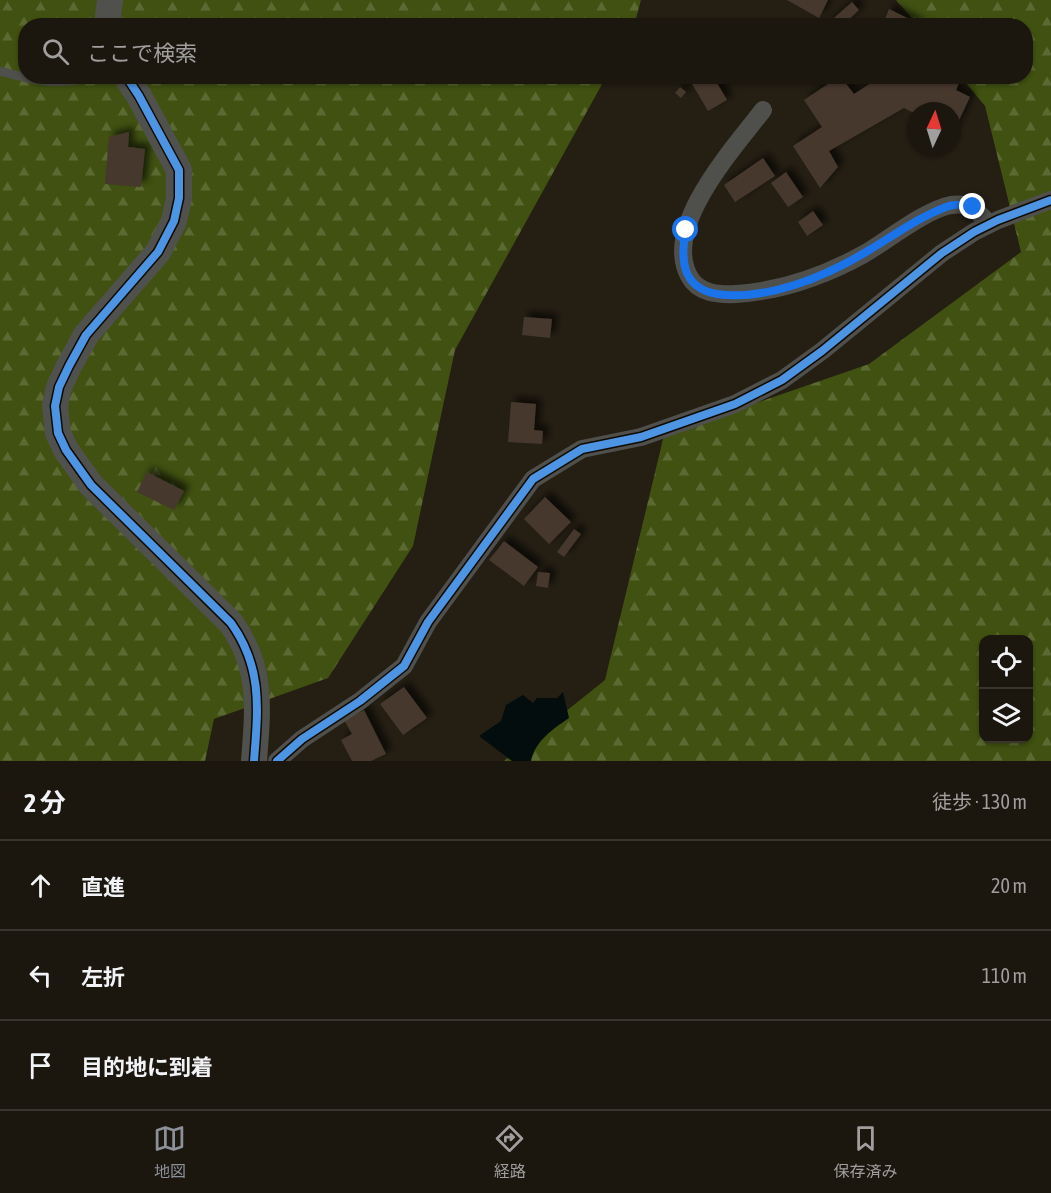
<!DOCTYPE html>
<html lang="ja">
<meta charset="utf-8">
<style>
:root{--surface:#1b160e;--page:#241f17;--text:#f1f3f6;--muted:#a09f9e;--line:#39352e;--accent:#8c9099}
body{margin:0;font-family:"Asap Condensed","Noto Sans JP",sans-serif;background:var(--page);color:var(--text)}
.controls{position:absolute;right:18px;bottom:18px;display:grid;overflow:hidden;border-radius:12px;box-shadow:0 2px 4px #0004}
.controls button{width:54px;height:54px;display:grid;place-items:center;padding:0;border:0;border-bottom:2px solid var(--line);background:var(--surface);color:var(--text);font:30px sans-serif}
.compass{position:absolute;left:907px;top:102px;width:54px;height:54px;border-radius:50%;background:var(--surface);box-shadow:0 2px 4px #0004;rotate:4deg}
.stop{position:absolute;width:18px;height:18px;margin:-14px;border:4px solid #1a73e8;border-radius:50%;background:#fff}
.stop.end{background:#1a73e8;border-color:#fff;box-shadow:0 2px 6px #0008}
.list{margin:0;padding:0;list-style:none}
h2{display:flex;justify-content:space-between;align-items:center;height:78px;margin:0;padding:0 24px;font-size:26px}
h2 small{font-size:20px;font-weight:400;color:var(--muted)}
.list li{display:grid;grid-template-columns:39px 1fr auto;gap:18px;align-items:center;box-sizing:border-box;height:90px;padding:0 24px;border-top:2px solid var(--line)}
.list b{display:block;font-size:22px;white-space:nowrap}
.list em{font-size:20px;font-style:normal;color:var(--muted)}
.icon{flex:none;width:33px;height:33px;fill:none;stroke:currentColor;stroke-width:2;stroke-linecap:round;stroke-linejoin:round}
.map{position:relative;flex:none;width:1051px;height:761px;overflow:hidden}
.search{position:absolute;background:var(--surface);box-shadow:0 2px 4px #0004;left:18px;right:18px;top:18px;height:66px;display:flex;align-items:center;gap:15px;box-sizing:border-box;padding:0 21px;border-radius:24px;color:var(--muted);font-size:22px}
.sheet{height:348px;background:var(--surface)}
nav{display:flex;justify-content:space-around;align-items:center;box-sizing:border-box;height:84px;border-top:2px solid var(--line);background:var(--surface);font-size:16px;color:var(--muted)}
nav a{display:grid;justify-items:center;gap:3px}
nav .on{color:var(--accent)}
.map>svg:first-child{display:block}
.forest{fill:url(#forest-firs);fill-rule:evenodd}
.water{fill:#030d0e}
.building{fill:#46382e;filter:url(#shadow)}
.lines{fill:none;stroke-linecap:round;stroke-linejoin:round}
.lane{stroke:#4f4f4b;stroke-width:9}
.street{stroke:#4f4f4b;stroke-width:18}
.secondary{stroke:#50514d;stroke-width:26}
.cycleway-casing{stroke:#0f0b04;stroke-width:11}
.cycleway{stroke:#4d94e3;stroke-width:8}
.route{stroke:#1a73e8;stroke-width:8}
</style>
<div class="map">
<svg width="1051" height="761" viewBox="0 0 1051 761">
<defs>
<pattern id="forest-firs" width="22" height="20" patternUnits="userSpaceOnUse" patternTransform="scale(1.5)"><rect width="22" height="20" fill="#405111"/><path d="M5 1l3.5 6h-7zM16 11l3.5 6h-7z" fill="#5b6932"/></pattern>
<filter id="shadow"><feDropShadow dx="5.5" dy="-5.5" stdDeviation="3" flood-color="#0009"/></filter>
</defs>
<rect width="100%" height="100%" fill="#241e13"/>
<path class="forest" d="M 0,0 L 641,0 L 634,26 L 26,26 L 26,76 L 606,77 L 455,350 L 413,546 L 328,678 L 214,719 L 205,761 L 0,761 Z
M 896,0 L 1051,0 L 1051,761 L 504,761 L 605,680 L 664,435 L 869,364 L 1021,252 L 985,106 L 961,77 L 1026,76 L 1026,26 L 918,25 ZM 984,640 L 1028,640 L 1028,738 L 984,738 Z"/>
<path class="water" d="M 563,692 L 569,718 C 553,729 535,741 531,761 L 512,761 L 479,736 L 501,721 L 506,705 L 523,695 L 533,703 L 537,698 L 557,698 Z"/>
<path class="building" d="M 787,0 L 828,0 L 819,18 Z
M 852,2 L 859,10 L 842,26 L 825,26 Z
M 889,9 L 923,26 L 882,26 Z
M 689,76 L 713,76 L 727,100 L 708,111 L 688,77 Z
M 840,76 L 854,94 L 874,81 L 864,76 L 962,76 L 956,90 L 970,97 L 952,135 L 952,111 L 916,111 L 916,114 L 904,108 L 829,151 L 838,167 L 820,188 L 793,146 L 822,127 L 804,100 Z
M 680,87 L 686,92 L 681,98 L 675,93 Z
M 129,132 L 128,147 L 145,149 L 141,187 L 105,184 L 109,137 Z
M 763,158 L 775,176 L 735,202 L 724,185 Z
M 786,172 L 803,197 L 788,207 L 771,183 Z
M 813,211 L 823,225 L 807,236 L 798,222 Z
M 524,317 L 552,319 L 550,338 L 522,335 Z
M 511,402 L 536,404 L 534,430 L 543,431 L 542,444 L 508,442 Z
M 147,472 L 184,491 L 174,510 L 137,492 Z
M 545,497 L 571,522 L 549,544 L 524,519 Z
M 574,529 L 581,534 L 564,557 L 557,552 Z
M 504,541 L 538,567 L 524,586 L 489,560 Z
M 538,572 L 550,573 L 548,588 L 536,586 Z
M 404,687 L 427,718 L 403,735 L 380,704 Z
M 364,710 L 386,754 L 371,761 L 352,761 L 341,740 L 352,734 L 344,720 Z"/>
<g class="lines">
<path class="lane" d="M 0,71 C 31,80 61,87 92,76"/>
<path class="street" d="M 763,110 C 734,148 662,226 689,276 C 698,293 717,295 736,294 C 782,291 824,276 864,254 C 888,240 925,210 951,205 C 969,202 978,211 989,224
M 277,761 L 302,739 L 360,701 L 404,666 L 428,622 L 533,479 L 582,449 L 641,437 L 735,404 L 782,380 L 822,351 L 942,253 L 974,232 L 998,220 L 1051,200"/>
<path class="secondary" d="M 109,26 L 108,16 L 110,0
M 126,76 L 139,96 L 179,170 L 179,198 L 174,221 L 158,252 L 86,335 L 69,366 L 59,387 L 55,406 L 58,433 L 66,450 L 91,485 L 231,623 C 263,668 258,709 254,761"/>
<g class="cycleway-casing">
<path id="cycleway" d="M 126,76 L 139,96 L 179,170 L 179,198 L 174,221 L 158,252 L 86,335 L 69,366 L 59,387 L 55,406 L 58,433 L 66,450 L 91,485 L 231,623 C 263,668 258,709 254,761
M 277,761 L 302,739 L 360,701 L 404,666 L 428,622 L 533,479 L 582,449 L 641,437 L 735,404 L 782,380 L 822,351 L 942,253 L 974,232 L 998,220 L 1051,200"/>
</g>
<use href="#cycleway" class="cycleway"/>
</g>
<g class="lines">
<path class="route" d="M 686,230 C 680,260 682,288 717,294 C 767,301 824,277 866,252 C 892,237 917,218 946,207 C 955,203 964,205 973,207"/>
</g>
</svg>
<div class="controls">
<button><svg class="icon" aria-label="locate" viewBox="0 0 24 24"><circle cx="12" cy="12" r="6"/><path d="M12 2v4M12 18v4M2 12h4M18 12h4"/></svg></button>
<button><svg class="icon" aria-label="layers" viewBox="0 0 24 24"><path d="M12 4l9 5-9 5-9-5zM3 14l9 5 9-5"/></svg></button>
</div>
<svg class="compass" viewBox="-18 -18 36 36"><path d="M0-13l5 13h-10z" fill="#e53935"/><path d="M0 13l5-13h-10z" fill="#a09f9e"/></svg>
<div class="stop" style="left:686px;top:230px"></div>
<div class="stop end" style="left:973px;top:207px"></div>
<div class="search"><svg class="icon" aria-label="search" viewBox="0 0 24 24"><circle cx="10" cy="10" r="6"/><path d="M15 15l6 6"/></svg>ここで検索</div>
</div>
<section class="sheet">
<h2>2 分<small>徒歩 · 130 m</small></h2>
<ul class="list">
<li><svg class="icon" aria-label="ahead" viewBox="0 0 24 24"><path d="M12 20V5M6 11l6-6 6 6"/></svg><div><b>直進</b></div><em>20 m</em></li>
<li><svg class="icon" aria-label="left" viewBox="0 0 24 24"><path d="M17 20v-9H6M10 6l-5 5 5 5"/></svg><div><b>左折</b></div><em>110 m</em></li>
<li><svg class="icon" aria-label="arrive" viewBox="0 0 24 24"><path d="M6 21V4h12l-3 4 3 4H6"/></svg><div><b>目的地に到着</b></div></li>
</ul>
</section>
<nav>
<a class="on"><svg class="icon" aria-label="map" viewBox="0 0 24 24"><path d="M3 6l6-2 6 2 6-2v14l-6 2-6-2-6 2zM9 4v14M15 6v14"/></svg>地図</a>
<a><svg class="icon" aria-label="directions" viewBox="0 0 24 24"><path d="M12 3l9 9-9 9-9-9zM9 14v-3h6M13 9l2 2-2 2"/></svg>経路</a>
<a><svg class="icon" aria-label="saved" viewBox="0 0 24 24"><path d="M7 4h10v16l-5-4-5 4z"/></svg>保存済み</a>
</nav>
